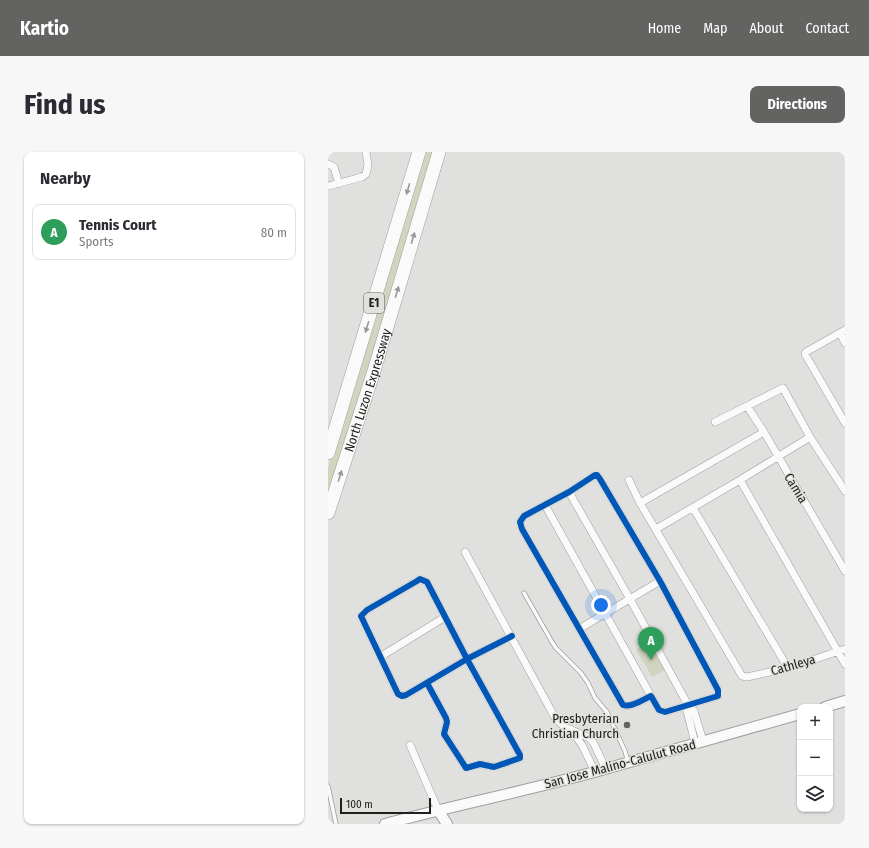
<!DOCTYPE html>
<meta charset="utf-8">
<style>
:root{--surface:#fff;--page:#f7f7f7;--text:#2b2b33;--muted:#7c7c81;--line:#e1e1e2;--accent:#636361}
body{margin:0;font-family:"Fira Sans Condensed",sans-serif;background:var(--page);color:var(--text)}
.controls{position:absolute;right:12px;bottom:12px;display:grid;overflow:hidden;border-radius:8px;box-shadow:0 1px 3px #0004}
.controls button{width:36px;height:36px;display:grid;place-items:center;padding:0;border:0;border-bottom:1px solid var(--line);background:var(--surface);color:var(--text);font:20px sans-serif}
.scale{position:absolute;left:12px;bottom:10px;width:91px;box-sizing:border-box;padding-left:4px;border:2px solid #20201e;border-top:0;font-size:11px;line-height:14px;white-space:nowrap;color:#20201e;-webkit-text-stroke:3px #e1e1dd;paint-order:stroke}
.you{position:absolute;left:273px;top:453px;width:14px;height:14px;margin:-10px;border:3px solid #fff;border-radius:50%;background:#1a73e8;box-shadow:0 0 0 6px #1a73e833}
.badge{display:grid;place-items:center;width:26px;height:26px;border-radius:50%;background:var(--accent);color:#fff;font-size:13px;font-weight:700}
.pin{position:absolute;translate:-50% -33px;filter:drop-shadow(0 1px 2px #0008)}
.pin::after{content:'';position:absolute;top:21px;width:14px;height:12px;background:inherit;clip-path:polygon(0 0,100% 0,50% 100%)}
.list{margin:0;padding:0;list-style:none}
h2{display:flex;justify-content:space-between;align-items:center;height:52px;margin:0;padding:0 16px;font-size:17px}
h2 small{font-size:13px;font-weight:400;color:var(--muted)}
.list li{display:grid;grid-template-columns:26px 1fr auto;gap:12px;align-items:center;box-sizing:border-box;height:56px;margin:0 8px 8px;padding:0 8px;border:1px solid var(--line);border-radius:8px}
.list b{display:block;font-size:15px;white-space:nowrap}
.list p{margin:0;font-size:13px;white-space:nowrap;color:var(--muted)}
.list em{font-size:13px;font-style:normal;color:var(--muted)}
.icon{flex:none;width:22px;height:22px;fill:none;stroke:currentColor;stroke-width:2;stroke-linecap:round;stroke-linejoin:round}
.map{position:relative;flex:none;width:517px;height:672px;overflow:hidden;border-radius:8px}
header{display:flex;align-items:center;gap:24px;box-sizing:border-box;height:56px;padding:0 20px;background:var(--accent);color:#fff}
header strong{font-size:19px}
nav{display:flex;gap:22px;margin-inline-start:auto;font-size:14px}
.intro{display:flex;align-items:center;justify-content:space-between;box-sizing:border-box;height:96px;padding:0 24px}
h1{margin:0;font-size:28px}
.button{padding:10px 18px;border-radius:8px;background:var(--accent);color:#fff;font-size:14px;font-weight:700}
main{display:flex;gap:24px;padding:0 24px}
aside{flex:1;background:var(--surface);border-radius:8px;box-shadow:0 1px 3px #0004}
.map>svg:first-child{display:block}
.green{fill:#d1d4bf}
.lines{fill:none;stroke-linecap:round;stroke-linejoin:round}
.lane-casing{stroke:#9f9f9d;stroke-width:5}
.street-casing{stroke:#9f9f9d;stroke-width:8}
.secondary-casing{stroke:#9f9f9d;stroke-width:12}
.highway-casing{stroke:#9f9f9d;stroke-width:14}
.lane{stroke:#fafafa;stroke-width:3.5}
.street{stroke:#fafafa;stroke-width:7}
.secondary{stroke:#fafafa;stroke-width:10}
.highway{stroke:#fafafa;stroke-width:13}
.cycleway-casing{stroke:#e1e1dd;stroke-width:8}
.cycleway{stroke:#0057b8;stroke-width:6}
.oneway{fill:#989897}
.poi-dot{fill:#636361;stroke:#e1e1dd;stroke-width:1.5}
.labels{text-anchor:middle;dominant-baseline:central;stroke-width:3;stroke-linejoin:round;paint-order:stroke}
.shield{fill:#e1e1dd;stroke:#5a5a57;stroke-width:1}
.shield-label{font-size:12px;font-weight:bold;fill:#20201e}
.street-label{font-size:13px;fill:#20201e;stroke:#e1e1dd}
.poi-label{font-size:13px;fill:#20201e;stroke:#e1e1dd;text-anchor:end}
</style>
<header>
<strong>Kartio</strong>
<nav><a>Home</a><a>Map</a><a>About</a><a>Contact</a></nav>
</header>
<div class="intro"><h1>Find us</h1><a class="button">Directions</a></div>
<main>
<aside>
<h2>Nearby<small></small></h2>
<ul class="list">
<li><span class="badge" style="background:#2e9e5b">A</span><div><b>Tennis Court</b><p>Sports</p></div><em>80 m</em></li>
</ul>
</aside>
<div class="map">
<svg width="517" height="672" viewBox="0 0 517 672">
<rect width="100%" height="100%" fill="#e0e0de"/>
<path class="green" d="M 97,0 L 108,0 L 0,352 L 0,315 L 31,221 Z
M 321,490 L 337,518 L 324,525 L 308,498 Z"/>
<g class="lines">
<g class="lane-casing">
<path id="lane" d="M 196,441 L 224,490 L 228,496 L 253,521 L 260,531 L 267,546 L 279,560 L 297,599 L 300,610
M 0,634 L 8,672"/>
</g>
<g class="street-casing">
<path id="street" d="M 0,12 L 6,15 L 11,32
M 0,34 L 34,25 L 38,22 L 40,13 L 38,0
M 517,178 L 478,200 L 477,202 L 517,271
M 512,181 L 517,191
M 419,254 L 436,280 L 517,419
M 387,270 L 455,236 L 482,285 L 517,339
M 267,323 L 269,323 L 272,327 L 332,429 L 390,538 L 390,544 L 337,560 L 331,558 L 323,544 C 316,547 303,556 295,553 L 194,377 L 192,370 L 196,364 L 241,340 Z
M 301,328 L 312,351 L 414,524 L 419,525 L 460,516 L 517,497
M 412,328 L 517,512
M 241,340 L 302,447 L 360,553 L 366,559 L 375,589
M 312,351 L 436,280
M 217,353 L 323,544
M 365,356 L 460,516
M 328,377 L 412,328 L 482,285
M 137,400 L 226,564 L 235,574 L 261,586 L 265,590 L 278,617
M 251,477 L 332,429
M 52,505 L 117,465
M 99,531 L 118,566 L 119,570 L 116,582 L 138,616 L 152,612 L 166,615 L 192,606 L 192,603 L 139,507 L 99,430 L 92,427 L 89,429 L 39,458 L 33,464 L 70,542 L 74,544 L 78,543 L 139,507 L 184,484
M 360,553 L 359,559 L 367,591
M 247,580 L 248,585 L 254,593 L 267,620
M 82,593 L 110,658"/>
</g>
<g class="secondary-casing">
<path id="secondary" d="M 497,555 L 517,549
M 110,658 L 119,672
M 57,672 C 130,652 204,638 277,617 C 342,599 407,580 472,562"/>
</g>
<g class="highway-casing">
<g id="highway">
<path d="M 0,301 L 91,0"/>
<path id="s1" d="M 0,361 L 46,219 L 111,0"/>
</g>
</g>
<use href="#lane" class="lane"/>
<use href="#street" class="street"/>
<use href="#secondary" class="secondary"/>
<use href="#highway" class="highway"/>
<g class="cycleway-casing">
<path id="cycleway" d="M 267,323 L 269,323 L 272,327 L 332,429 L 390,538 L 390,544 L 337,560 L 331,558 L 323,544 C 316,547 303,556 295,553 L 194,377 L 192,370 L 196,364 L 241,340 Z
M 99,531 L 118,566 L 119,570 L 116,582 L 138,616 L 152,612 L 166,615 L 192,606 L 192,603 L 139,507 L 99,430 L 92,427 L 89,429 L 39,458 L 33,464 L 70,542 L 74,544 L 78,543 L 139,507 L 184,484"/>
</g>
<use href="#cycleway" class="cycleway"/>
</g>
<defs><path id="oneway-solid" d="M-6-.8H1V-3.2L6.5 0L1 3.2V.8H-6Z"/></defs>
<g class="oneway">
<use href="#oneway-solid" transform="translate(80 37) rotate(106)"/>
<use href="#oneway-solid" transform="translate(85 86) rotate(-73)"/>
<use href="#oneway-solid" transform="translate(69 140) rotate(-73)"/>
<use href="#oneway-solid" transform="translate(39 175) rotate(107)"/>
<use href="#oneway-solid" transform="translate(12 324) rotate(-72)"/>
</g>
<circle class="poi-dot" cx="299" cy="573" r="4"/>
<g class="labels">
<rect class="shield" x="36" y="141" width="20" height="20" rx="3"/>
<g class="shield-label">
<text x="46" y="151">E1</text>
</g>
<g class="street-label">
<text stroke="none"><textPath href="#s1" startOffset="129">North Luzon Expressway</textPath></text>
<text transform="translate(468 336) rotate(59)">Camia</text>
<text transform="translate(465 513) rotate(-16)">Cathleya</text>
<text transform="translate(292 612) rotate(-15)">San Jose Malino-Calulut Road</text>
</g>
<g class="poi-label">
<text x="291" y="566">Presbyterian<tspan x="291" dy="15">Christian Church</tspan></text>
</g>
</g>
</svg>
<div class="controls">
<button>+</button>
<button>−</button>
<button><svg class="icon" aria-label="layers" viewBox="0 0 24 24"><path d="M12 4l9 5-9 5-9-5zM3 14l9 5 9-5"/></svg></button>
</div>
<div class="scale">100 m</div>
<div class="you"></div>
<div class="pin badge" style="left:323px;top:508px;background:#2e9e5b">A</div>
</div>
</main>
